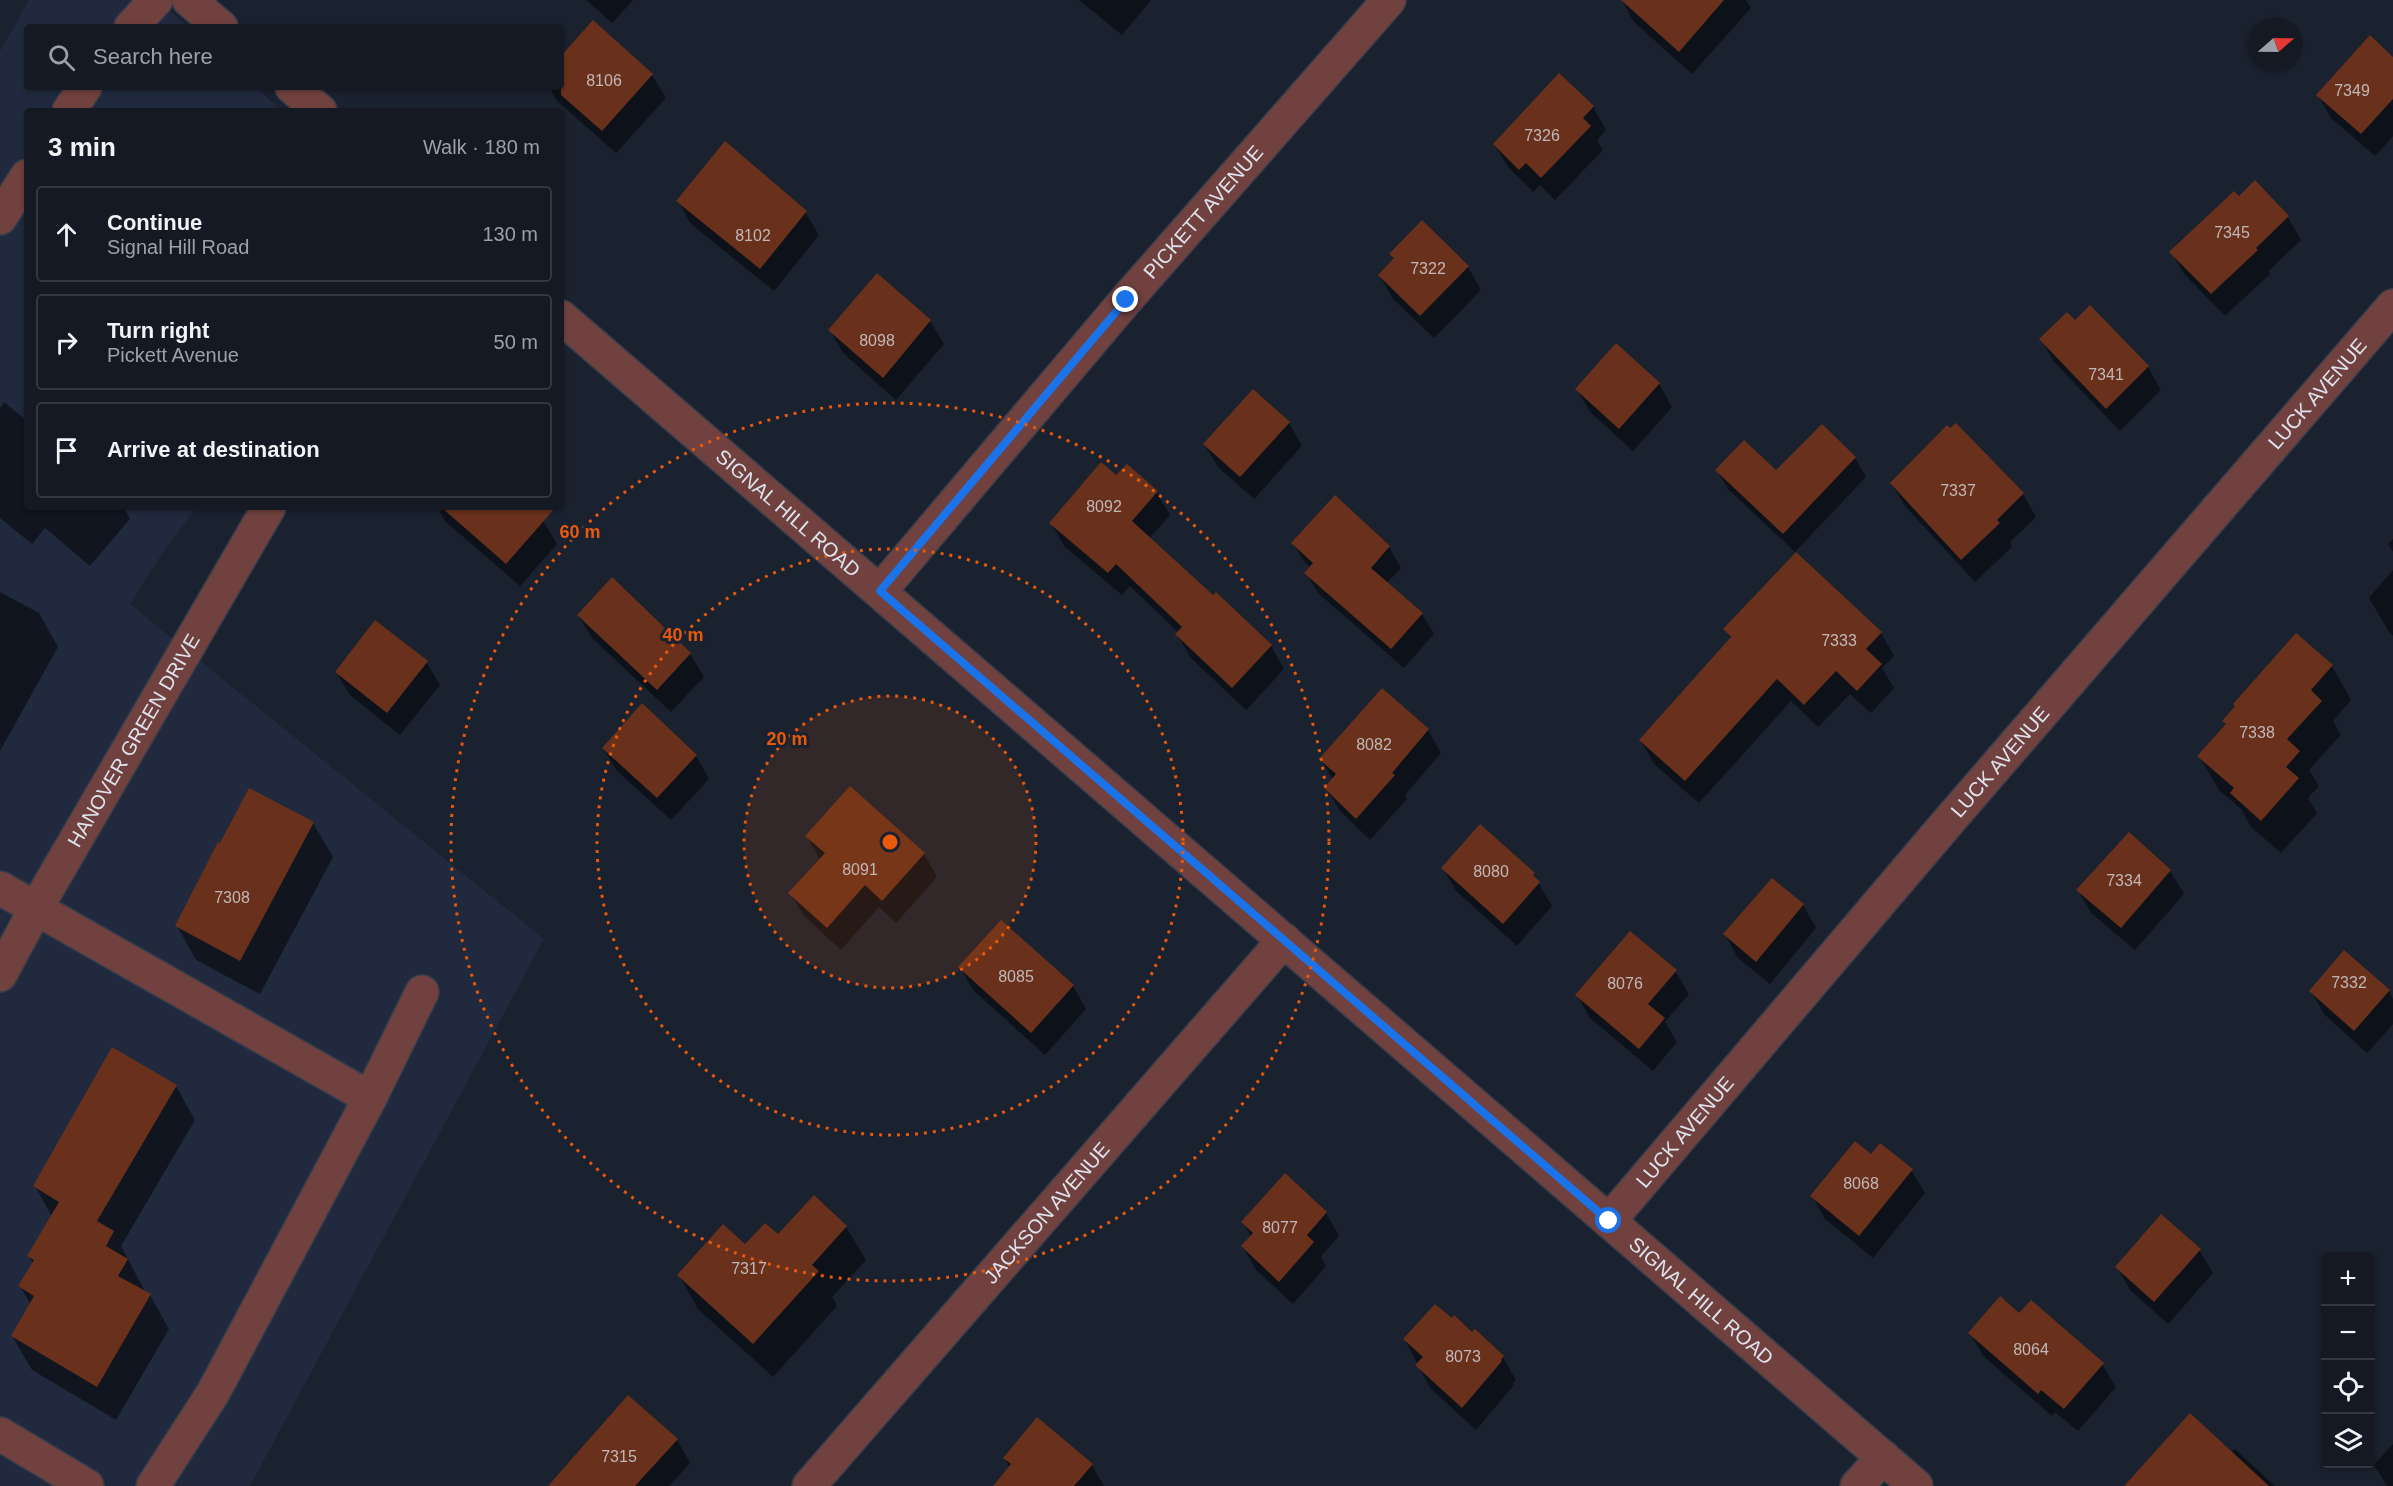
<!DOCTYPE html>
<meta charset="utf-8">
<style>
:root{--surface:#141923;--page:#1d222b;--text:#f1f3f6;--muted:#9da0a6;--line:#333841}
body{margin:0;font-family:Helvetica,sans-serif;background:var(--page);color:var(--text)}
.controls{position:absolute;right:18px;bottom:18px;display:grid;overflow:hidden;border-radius:6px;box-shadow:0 2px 4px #0004}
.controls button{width:54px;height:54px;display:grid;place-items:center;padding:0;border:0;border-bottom:2px solid var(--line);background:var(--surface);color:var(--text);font:30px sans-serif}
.compass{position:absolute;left:2249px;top:18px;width:54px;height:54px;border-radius:50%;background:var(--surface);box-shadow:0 2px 4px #0004;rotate:70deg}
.stop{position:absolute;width:18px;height:18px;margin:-14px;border:4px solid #1a73e8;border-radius:50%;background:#fff}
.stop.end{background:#1a73e8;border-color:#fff;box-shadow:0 2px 6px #0008}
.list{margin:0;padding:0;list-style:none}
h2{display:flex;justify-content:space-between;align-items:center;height:78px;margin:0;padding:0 24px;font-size:26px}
h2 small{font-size:20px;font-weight:400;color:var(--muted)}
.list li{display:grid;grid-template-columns:39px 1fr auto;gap:18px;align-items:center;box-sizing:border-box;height:96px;margin:0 12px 12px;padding:0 12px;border:2px solid var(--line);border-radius:6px}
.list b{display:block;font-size:22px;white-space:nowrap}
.list p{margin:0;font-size:20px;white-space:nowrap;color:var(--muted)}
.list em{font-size:20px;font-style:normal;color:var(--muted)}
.icon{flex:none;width:33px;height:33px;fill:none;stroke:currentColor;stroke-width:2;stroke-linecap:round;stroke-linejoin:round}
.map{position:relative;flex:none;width:2393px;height:1486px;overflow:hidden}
.search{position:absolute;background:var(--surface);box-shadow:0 2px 4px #0004;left:24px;top:24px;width:540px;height:66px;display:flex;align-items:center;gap:15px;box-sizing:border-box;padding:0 21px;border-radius:6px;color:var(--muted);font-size:22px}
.panel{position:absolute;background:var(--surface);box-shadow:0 2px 4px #0004;left:24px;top:108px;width:540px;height:402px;border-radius:6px}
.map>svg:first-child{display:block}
.built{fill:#20293d}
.shadow{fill:#0007}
.building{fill:#69311b}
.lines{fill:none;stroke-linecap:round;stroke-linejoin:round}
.minor-casing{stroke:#353c4a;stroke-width:36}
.minor{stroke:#70413e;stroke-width:33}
.route{stroke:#1a73e8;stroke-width:8}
.ring{fill:none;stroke:#e8590c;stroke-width:3;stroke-dasharray:3 6}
.labels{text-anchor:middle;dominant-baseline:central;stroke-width:6;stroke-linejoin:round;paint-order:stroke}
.number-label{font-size:16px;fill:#c1b6b8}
.street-label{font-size:20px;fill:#dee3ed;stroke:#1a212f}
.centre{fill:#e8590c;stroke:#1a212f;stroke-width:3}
.ring-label{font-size:18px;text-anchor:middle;font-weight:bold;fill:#e8590c;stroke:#1a212f;stroke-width:6;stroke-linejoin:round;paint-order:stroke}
</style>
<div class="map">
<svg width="2393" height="1486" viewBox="0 0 2393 1486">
<rect width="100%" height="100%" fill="#1a212f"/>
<path class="built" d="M 29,0 L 158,0 L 188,27 L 27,27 L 27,87 L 255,87 L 282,111 L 27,111 L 27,507 L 196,507 L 160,557 L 130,604 L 544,939 L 250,1486 L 0,1486 L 0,51 Z"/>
<path class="shadow" d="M 586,0 L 633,0 L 612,23 Z
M 1079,0 L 1151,0 L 1122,35 Z
M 1622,0 L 1746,0 L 1751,8 L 1692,74 L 1633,21 Z
M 561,58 L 652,75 L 666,98 L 616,153 L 557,101 L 549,87 L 561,87 Z
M 2393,59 L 2393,136 L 2375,156 L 2331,118 L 2318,95 Z
M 1593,107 L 1606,130 L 1597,140 L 1603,150 L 1555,200 L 1540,185 L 1533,192 L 1508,167 L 1494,144 Z
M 2239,198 L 2288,217 L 2301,240 L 2269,271 L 2270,274 L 2225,316 L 2185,275 L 2171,252 Z
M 678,201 L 805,212 L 819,235 L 774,291 L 691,224 Z
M 1391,254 L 1468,267 L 1481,290 L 1434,338 L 1393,299 L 1380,276 L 1395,260 Z
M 877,275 L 930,321 L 944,344 L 896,400 L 843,353 L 830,330 Z
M 2075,323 L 2148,367 L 2161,390 L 2120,431 L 2054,362 L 2041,339 Z
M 1659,384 L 1672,407 L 1633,451 L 1590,412 L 1577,389 Z
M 4,402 L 27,421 L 27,507 L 123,507 L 130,519 L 90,566 L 45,528 L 32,544 L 0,518 L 0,408 Z
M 1289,423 L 1302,446 L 1254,499 L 1218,467 L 1204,444 Z
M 1855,458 L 1866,477 L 1795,552 L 1728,489 L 1717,470 L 1776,472 Z
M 1117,477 L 1156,492 L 1170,515 L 1149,539 L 1213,597 L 1271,646 L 1284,669 L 1246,710 L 1190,657 L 1177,634 L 1179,633 L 1130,586 L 1122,595 L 1064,546 L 1051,523 Z
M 1891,483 L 2023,494 L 2036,517 L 2010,542 L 2012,547 L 1975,582 L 1905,506 Z
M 1335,497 L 1389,547 L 1401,568 L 1387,583 L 1422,614 L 1434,634 L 1404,668 L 1318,593 L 1306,573 L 1311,568 L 1305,563 L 1293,543 Z
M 437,507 L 527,507 L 543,521 L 557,544 L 520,586 L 445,521 Z
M 2393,539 L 2393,552 L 2388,544 Z
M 2393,570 L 2393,636 L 2389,632 L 2369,598 Z
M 612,580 L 690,654 L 704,677 L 671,712 L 592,638 L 578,615 Z
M 0,592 L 39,613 L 58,647 L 0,751 Z
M 1725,630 L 1881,633 L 1894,656 L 1882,668 L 1894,688 L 1871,713 L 1850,694 L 1818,727 L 1791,701 L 1699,803 L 1654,764 L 1641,741 L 1731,640 Z
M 426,662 L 440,685 L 400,735 L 350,695 L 336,672 Z
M 2332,666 L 2351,700 L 2333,721 L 2341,735 L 2309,770 L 2319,786 L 2308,798 L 2317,813 L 2281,853 L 2251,827 L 2241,809 L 2219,790 L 2199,756 L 2226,726 L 2224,721 Z
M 1382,690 L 1428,730 L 1441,753 L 1405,795 L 1407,799 L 1370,840 L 1340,811 L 1326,788 L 1333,780 L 1321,759 Z
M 603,748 L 696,756 L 709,779 L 671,820 L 617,771 Z
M 313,823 L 333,857 L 260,994 L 196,960 L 177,926 Z
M 807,836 L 924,854 L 937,877 L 896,923 L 879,907 L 841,950 L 804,916 L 790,893 L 820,860 Z
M 1443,868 L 1533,874 L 1552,906 L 1517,946 L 1456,891 Z
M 2170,871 L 2184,894 L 2135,950 L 2091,913 L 2078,890 Z
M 1803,905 L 1816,928 L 1770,984 L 1738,958 L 1725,935 Z
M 960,967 L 1073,986 L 1086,1009 L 1045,1055 L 973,990 Z
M 1675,971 L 1689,994 L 1665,1022 L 1677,1042 L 1653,1071 L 1590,1018 L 1577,995 Z
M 2311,991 L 2389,991 L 2393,999 L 2393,1024 L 2367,1053 L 2324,1014 Z
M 176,1086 L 195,1120 L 121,1246 L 146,1293 L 150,1295 L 169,1329 L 116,1420 L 32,1370 L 12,1336 L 31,1305 L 20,1286 L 33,1264 L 29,1256 L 52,1217 L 35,1186 Z
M 1871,1156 L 1911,1170 L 1925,1193 L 1873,1258 L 1825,1219 L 1812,1196 Z
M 1326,1213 L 1339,1236 L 1321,1256 L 1326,1266 L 1293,1304 L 1256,1270 L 1243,1247 L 1251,1237 L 1243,1222 Z
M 846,1227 L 866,1260 L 832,1297 L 837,1306 L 773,1377 L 698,1309 L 679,1275 L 745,1247 L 778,1236 Z
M 2199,1250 L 2213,1273 L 2168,1324 L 2130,1290 L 2117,1267 Z
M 2019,1315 L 2102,1364 L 2116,1387 L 2078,1431 L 2055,1412 L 2052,1416 L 1983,1356 L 1970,1333 Z
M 1472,1334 L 1503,1357 L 1516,1380 L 1513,1383 L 1514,1385 L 1476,1430 L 1430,1388 L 1405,1340 Z
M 677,1440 L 690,1463 L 669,1486 L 569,1486 Z
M 2393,1444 L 2393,1486 L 2387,1486 L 2374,1465 Z
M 2235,1449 L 2275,1486 L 2145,1486 L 2231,1453 Z
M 1004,1458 L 1092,1465 L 1104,1486 L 995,1486 L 1010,1468 Z"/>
<path class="building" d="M 1621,0 L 1724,0 L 1679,52 Z
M 593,20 L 653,74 L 602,131 L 561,95 L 561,56 Z
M 2370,35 L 2393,57 L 2393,99 L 2361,134 L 2316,95 Z
M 1559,73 L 1594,106 L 1583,118 L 1591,126 L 1541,178 L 1526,163 L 1519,170 L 1493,144 Z
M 725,141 L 807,211 L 760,269 L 676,201 Z
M 2255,180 L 2289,216 L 2256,248 L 2258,250 L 2211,294 L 2169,252 L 2234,191 L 2239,196 Z
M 1422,220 L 1469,266 L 1420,316 L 1378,275 L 1394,258 L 1389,254 Z
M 877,273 L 931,320 L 883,378 L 828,330 Z
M 2090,305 L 2149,366 L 2106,409 L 2039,339 L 2067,312 L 2075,320 Z
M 1616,343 L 1660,383 L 1619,429 L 1575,389 Z
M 1253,389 L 1290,422 L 1240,477 L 1203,444 Z
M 1956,423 L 2024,493 L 1997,520 L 2000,523 L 1961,560 L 1890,483 L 1947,425 L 1950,428 Z
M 1822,424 L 1856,457 L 1783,534 L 1715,470 L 1744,440 L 1776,470 Z
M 1101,462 L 1116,475 L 1127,464 L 1158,491 L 1132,521 L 1213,595 L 1216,592 L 1272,645 L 1232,688 L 1175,634 L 1182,627 L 1116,564 L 1108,573 L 1049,523 Z
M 1335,495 L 1390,546 L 1371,568 L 1423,613 L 1391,649 L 1304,573 L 1313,563 L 1291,543 Z
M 441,507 L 556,507 L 506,564 Z
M 1796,552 L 1882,632 L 1866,649 L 1882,664 L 1857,691 L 1836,671 L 1804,705 L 1777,679 L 1685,781 L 1639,740 L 1731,637 L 1723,629 Z
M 612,577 L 691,653 L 657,690 L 577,615 Z
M 375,620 L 428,661 L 387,713 L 335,672 Z
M 2296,633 L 2333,665 L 2311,690 L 2322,701 L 2287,739 L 2300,751 L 2286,767 L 2299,778 L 2261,821 L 2230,793 L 2234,788 L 2197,756 L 2226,724 L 2222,721 L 2235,706 L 2233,704 Z
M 1382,688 L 1429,729 L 1392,773 L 1395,775 L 1356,819 L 1324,788 L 1336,774 L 1319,759 Z
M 642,703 L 697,755 L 657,798 L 602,748 Z
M 850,786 L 925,853 L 882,901 L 865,885 L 827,928 L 788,893 L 825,853 L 805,836 Z
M 249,788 L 314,822 L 240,961 L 175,926 L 218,842 L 220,843 Z
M 1480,824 L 1535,873 L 1533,875 L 1540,882 L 1503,924 L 1441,868 Z
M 2129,832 L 2171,870 L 2121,928 L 2076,890 Z
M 1772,878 L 1804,904 L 1756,962 L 1723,934 Z
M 1001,920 L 1074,985 L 1031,1033 L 958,967 Z
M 1630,931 L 1677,970 L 1648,1004 L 1665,1018 L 1639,1049 L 1575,995 Z
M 2344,950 L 2390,990 L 2354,1031 L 2309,991 Z
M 112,1047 L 177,1085 L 97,1221 L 114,1231 L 106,1246 L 128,1259 L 118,1276 L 151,1294 L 97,1387 L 11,1336 L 34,1296 L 18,1286 L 34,1260 L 27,1256 L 59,1202 L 33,1186 Z
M 1855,1141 L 1871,1154 L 1880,1143 L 1913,1169 L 1859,1236 L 1810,1196 Z
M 1285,1173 L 1327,1212 L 1307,1235 L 1314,1242 L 1279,1282 L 1241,1246 L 1253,1233 L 1241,1222 Z
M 814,1195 L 847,1226 L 812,1265 L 819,1271 L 753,1344 L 677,1275 L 723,1224 L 745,1244 L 765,1223 L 778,1234 Z
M 2161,1214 L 2201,1249 L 2154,1302 L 2115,1267 Z
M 2000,1296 L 2019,1313 L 2031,1300 L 2104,1363 L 2064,1409 L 2041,1390 L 2038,1394 L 1968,1333 Z
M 1435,1304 L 1452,1318 L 1454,1315 L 1472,1332 L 1475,1329 L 1504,1356 L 1501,1360 L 1502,1361 L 1462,1408 L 1415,1365 L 1423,1357 L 1403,1339 Z
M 628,1395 L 678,1439 L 635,1486 L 548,1486 Z
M 2190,1413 L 2269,1486 L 2124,1486 Z
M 1037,1417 L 1093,1464 L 1074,1486 L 993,1486 L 1011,1464 L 1003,1458 Z"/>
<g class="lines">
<g class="minor-casing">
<g id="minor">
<path d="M 189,0 L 221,27"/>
<path d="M 131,27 L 156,0"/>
<path d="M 292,87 L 320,111"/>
<path d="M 69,111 L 85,87"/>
<path d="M 0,218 L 27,176"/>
<path id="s1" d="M 561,317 L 1916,1486"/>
<path id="s2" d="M 880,591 L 1126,300 L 1389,0"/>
<path d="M 0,888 L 370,1098 L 213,1393 L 153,1486"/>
<path id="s3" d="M 0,975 L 35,910 L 269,507"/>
<path d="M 370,1098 L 422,992"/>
<path id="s4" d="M 1609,1221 L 1942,829 L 2393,306"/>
<path d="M 0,1434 L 87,1486"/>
<path id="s5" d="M 809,1486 L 1284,940"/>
<path d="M 1857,1486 L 1883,1457"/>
</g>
</g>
<use href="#minor" class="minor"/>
</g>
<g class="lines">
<path class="route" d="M 1126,300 L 880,591 L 1609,1221"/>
</g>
<circle cx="890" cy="842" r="146" fill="#e8590c" fill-opacity=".12"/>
<g class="ring">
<circle cx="890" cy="842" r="146"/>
<circle cx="890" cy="842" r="293"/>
<circle cx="890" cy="842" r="439"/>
</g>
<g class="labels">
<g class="number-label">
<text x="604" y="80">8106</text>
<text x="2352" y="90">7349</text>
<text x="1542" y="135">7326</text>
<text x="2232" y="232">7345</text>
<text x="753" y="235">8102</text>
<text x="1428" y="268">7322</text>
<text x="877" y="340">8098</text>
<text x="2106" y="374">7341</text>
<text x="1958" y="490">7337</text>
<text x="1104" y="506">8092</text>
<text x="1839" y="640">7333</text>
<text x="2257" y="732">7338</text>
<text x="1374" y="744">8082</text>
<text x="860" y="869">8091</text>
<text x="1491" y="871">8080</text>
<text x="2124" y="880">7334</text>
<text x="232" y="897">7308</text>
<text x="1016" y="976">8085</text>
<text x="2349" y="982">7332</text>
<text x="1625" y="983">8076</text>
<text x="1861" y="1183">8068</text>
<text x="1280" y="1227">8077</text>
<text x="749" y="1268">7317</text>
<text x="2031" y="1349">8064</text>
<text x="1463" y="1356">8073</text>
<text x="619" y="1456">7315</text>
</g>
<g class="street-label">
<text stroke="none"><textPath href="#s2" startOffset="498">PICKETT AVENUE</textPath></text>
<text stroke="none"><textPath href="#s4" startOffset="1089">LUCK AVENUE</textPath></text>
<text stroke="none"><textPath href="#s1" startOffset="300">SIGNAL HILL ROAD</textPath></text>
<text stroke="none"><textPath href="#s3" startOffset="270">HANOVER GREEN DRIVE</textPath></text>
<text stroke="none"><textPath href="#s4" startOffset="603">LUCK AVENUE</textPath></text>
<text stroke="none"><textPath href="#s4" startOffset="117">LUCK AVENUE</textPath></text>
<text stroke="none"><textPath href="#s5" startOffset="362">JACKSON AVENUE</textPath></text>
<text stroke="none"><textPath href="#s1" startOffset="1506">SIGNAL HILL ROAD</textPath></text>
</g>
</g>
<circle cx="890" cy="842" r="9" class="centre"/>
<g class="ring-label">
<text x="580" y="538">60 m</text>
<text x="683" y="641">40 m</text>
<text x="787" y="745">20 m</text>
</g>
</svg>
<div class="controls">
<button>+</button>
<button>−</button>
<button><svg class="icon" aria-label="locate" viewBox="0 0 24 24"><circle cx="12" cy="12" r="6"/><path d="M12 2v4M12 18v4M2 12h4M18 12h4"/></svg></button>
<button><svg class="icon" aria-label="layers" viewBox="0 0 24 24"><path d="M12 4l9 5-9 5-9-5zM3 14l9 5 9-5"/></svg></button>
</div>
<svg class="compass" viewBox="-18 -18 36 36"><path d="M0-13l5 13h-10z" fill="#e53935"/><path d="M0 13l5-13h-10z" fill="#9da0a6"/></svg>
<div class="stop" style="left:1609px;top:1221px"></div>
<div class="stop end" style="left:1126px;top:300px"></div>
<div class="search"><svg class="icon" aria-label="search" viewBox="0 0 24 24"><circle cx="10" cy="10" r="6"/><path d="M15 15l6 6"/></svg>Search here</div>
<section class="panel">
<h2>3 min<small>Walk · 180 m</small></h2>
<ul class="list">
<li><svg class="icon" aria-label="ahead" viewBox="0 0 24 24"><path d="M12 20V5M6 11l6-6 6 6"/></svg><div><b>Continue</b><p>Signal Hill Road</p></div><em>130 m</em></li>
<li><svg class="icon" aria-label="right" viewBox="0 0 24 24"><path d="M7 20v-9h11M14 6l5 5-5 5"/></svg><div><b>Turn right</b><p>Pickett Avenue</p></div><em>50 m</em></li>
<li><svg class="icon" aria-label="arrive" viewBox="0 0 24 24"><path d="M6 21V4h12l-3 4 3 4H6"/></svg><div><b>Arrive at destination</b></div></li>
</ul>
</section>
</div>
